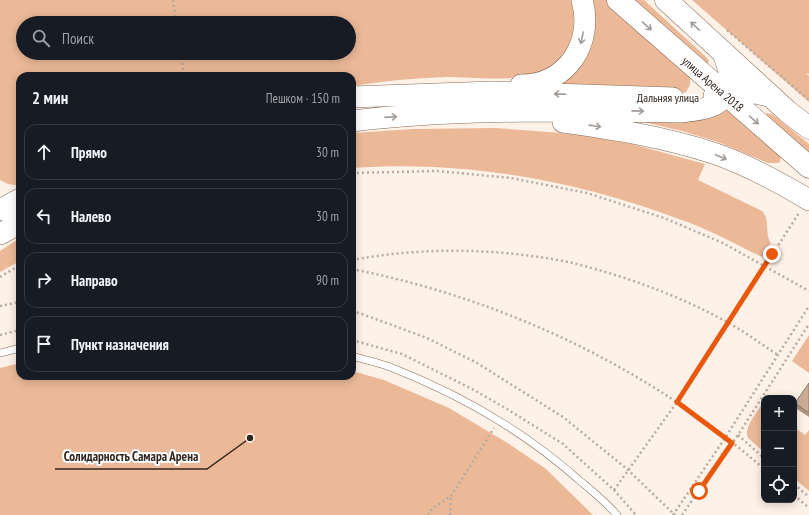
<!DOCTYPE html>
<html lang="ru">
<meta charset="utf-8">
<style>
:root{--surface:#171b24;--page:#20242c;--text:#f1f3f6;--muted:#9ea1a6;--line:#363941}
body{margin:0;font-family:"PT Sans Narrow",sans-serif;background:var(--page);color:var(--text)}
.controls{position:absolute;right:12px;bottom:12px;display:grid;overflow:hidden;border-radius:8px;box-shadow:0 2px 10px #0003}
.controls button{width:36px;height:36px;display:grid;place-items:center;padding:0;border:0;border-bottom:1px solid var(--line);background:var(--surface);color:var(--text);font:20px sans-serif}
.stop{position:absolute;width:12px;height:12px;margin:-9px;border:3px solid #ea580c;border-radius:50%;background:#fff}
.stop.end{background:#ea580c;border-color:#fff;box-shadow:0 1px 4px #0008}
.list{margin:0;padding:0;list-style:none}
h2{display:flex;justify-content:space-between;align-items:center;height:52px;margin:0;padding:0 16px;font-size:17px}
h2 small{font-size:13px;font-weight:400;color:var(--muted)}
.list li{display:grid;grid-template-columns:26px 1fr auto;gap:12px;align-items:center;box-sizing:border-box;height:56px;margin:0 8px 8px;padding:0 8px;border:1px solid var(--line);border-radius:12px}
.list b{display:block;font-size:15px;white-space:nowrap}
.list em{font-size:13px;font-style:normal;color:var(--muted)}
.icon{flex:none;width:22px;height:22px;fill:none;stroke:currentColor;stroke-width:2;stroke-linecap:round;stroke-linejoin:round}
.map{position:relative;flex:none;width:809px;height:515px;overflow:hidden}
.search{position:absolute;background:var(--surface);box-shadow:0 2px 10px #0003;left:16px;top:16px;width:340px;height:44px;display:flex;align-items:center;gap:10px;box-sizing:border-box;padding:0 14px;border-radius:22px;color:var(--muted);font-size:15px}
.panel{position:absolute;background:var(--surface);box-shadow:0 2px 10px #0003;left:16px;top:72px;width:340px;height:308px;border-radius:12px}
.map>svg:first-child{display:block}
.green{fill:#ebb998;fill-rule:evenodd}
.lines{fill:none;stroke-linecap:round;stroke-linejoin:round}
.lane-casing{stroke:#896c58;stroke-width:8}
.secondary-casing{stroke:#896c58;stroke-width:22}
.primary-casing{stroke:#896c58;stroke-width:23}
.path{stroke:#b7aaa2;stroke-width:2.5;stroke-dasharray:2 3;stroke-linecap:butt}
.lane{stroke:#fff;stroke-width:7}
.secondary{stroke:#fff;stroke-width:21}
.primary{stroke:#fff;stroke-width:22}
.wall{fill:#af9482}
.building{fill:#ccac97;stroke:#8f786a}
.oneway{stroke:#a39d9a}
.route{stroke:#ea580c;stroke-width:5}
.labels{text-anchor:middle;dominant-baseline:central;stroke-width:4;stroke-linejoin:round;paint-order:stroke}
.street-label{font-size:12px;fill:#32261e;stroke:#fff}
.leader{fill:none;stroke:#32261e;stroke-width:1.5}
.callout-dot{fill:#32261e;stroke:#fff;stroke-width:1.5}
.callout-label{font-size:13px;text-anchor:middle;font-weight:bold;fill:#32261e;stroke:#fff;stroke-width:4;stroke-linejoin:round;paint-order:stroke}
</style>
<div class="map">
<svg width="809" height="515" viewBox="0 0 809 515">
<rect width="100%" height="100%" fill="#fef1e8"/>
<path class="green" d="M 0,0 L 571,0 C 575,16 576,35 566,50 C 561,57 557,63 550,68 C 527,84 474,77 446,77 C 414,78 383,81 352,86 L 352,76 L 20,76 L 20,186 L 8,184 L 0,180 ZM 23,23 L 349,23 L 349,53 L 23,53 Z
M 589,0 L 608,0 L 690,76 L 690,85 L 686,92 L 682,93 L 567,89 L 562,79 Z
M 627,0 L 644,0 L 705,56 L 709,61 L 707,66 Z
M 692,0 L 809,0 L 809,74 L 806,73 L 809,76 L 809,102 Z
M 725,108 L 781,155 L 780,162 L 777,163 L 768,163 L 718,142 L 682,131 L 635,120 Z
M 767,113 L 772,114 L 809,144 L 809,158 L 764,115 Z
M 496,128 L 574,134 L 632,144 L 705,164 L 698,180 L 762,211 C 771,220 764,233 771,243 L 762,257 C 735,244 708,229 679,219 C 575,180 463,160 352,168 L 352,133 L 413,129 Z
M 20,238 L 20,261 L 0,272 L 0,251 Z
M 809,335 L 809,373 L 792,361 Z
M 20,363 L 20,376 L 352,376 L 352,371 L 384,380 L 449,408 L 506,442 L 546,469 L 593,515 L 0,515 L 0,368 Z
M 763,403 L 764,404 L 764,452 L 748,438 C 743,428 758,411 763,403 Z
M 794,427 L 805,435 L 809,430 L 809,491 L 794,478 Z"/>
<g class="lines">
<g class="lane-casing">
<path id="lane" d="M 0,353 L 20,348
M 352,356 C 364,360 378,362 390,367 C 459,394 524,431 579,480 C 592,491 606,502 617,515"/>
</g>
<g class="secondary-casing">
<path id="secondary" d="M 521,85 C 567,85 594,43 582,0
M 714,96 L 756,93 L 772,97
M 352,97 L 492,92 L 673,98
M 352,121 C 460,108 572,111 681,112 C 701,110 725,108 730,84 C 732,75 726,62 723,53
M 563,122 C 614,129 664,137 713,153 C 746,164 779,182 809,200
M 0,210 L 20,199
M 0,234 L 20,223"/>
</g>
<g class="primary-casing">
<path id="primary" d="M 618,0 L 809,167
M 666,0 L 787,111 L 809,128"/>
</g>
<path class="path" d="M 173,0 L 176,23
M 727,30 L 809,100
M 181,53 L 184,76
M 352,173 L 437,171 L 511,178 L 587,193 L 664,218 L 723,243 L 809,291
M 352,260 C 421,247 494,248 563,261 C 574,263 584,266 595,269 C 641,282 685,299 727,322 C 745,332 761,344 778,355
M 352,269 C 503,299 648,367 764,469
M 0,277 L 20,265
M 0,306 L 20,302
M 352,311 L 362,314 L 427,338 L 477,363 L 563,417 L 627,469 L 675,515
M 0,335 L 20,330
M 352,340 L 402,354 L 474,390 L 507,409 L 563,444 L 614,490 L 636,515
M 738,435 L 764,458
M 794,484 L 809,497
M 614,490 L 677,402 L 799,213
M 794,495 L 809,508
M 428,515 L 432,509 L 451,496 L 494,428
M 450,515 L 451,497
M 673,515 L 725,438 L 809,306
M 682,515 L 738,435 L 809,324"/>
<use href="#lane" class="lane"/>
<use href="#secondary" class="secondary"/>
<use href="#primary" class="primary"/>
</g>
<path class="wall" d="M 809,383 L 809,417 L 797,409 L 795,403 Z"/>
<path class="building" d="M 809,383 L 809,413 L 795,403 Z"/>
<defs><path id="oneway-shaft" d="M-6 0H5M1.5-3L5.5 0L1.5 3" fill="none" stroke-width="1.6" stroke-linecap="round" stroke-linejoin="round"/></defs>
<g class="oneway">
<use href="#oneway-shaft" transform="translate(647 26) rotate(41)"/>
<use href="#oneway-shaft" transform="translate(695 26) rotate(-137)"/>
<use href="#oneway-shaft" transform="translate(582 38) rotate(102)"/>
<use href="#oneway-shaft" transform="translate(560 94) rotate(-178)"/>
<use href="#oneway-shaft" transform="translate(638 111) rotate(1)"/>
<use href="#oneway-shaft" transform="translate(391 117) rotate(-4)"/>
<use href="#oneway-shaft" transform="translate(754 120) rotate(41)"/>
<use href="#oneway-shaft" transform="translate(595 126) rotate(8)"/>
<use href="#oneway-shaft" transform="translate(721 157) rotate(23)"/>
</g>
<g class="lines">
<path class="route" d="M 699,491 L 732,443 L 677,402 L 772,254"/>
</g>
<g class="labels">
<g class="street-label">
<text transform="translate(713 84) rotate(41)">улица Арена 2018</text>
<text x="668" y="97">Дальняя улица</text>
</g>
</g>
<path class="leader" d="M250 438L207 469H55"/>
<circle class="callout-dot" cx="250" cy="438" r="4"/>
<g class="callout-label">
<text x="131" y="461">Солидарность Самара Арена</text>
</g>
</svg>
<div class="controls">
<button>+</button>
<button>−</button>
<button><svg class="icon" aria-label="locate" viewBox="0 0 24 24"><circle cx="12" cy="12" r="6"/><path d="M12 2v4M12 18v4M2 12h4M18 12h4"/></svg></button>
</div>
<div class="stop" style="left:699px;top:491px"></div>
<div class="stop end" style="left:772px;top:254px"></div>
<div class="search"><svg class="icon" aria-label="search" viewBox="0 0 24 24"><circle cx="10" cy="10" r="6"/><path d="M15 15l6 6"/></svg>Поиск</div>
<section class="panel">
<h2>2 мин<small>Пешком · 150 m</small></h2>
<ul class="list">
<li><svg class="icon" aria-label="ahead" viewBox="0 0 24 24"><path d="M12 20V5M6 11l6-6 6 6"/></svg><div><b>Прямо</b></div><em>30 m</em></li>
<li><svg class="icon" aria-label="left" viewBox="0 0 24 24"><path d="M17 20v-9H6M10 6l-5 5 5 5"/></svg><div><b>Налево</b></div><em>30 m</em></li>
<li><svg class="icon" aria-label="right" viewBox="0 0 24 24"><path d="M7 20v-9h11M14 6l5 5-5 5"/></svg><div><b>Направо</b></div><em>90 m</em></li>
<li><svg class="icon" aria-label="arrive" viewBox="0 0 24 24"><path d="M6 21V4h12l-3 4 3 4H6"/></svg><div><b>Пункт назначения</b></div></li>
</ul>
</section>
</div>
